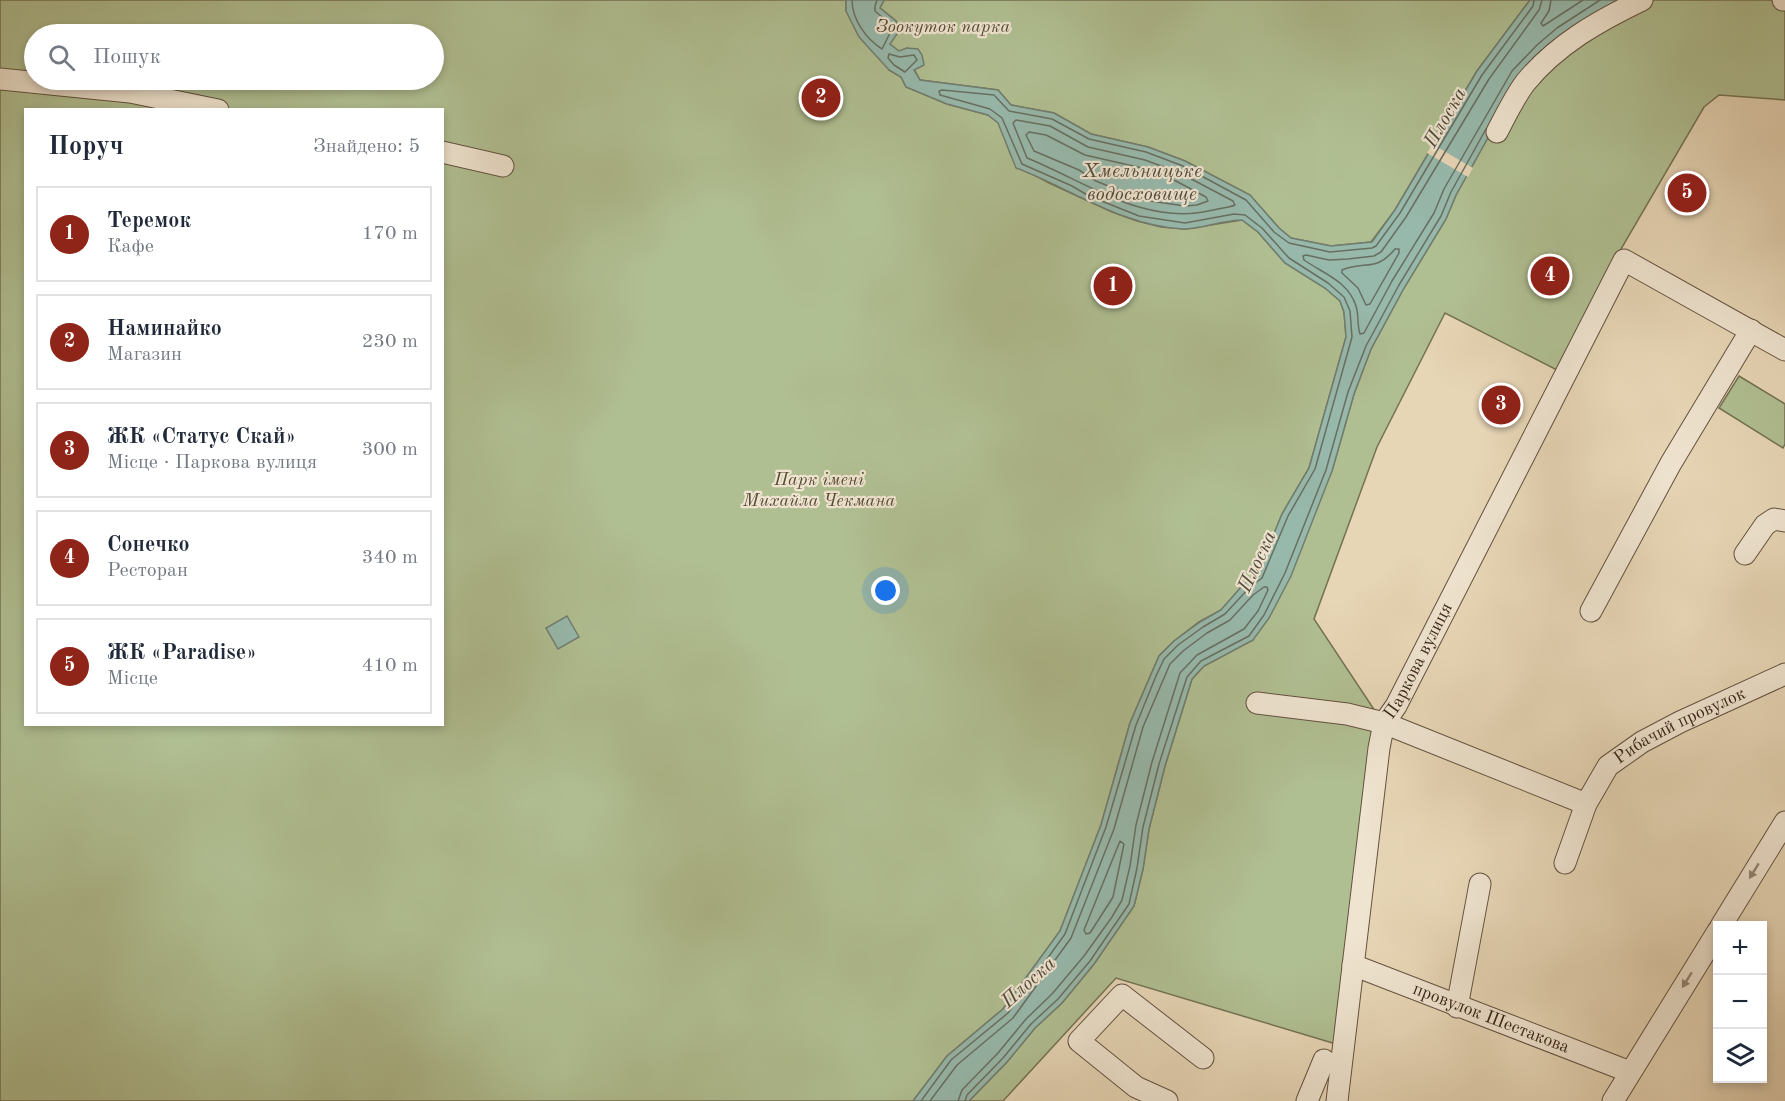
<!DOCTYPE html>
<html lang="uk">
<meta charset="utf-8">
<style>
:root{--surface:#fff;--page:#f6f6f7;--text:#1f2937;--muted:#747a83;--line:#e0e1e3;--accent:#8f2418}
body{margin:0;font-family:"Old Standard TT",serif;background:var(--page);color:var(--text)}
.controls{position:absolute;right:18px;bottom:18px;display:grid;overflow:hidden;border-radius:0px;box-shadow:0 3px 9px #0003}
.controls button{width:54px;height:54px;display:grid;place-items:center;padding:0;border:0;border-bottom:2px solid var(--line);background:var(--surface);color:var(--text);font:30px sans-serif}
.you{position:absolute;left:886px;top:591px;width:21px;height:21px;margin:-15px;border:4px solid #fff;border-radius:50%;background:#1a73e8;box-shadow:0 0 0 9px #1a73e833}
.badge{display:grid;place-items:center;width:39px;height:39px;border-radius:50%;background:var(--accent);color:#fff;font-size:20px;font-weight:700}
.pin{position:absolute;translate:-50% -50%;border:3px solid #fff;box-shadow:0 2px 6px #0006}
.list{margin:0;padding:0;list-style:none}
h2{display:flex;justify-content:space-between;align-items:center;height:78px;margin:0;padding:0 24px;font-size:26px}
h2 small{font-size:20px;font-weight:400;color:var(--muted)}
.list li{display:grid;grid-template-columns:39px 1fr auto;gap:18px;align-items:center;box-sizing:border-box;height:96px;margin:0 12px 12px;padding:0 12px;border:2px solid var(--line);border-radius:0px}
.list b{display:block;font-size:22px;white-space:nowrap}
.list p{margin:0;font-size:20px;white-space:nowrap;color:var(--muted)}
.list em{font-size:20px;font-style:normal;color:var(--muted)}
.icon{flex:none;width:33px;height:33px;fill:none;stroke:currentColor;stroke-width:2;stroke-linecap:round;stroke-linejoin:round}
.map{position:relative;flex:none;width:1785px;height:1101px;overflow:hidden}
.search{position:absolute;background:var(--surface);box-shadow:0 3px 9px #0003;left:24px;top:24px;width:420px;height:66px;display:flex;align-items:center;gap:15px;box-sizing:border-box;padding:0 21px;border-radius:33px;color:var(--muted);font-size:22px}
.panel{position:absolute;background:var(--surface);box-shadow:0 3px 9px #0003;left:24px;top:108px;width:420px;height:618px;border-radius:0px}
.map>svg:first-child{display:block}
.green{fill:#b0bf92;stroke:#747254;stroke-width:1.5;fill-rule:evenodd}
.water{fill:#97b9ac;stroke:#717e70;stroke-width:1.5}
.pier{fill:#e7d6b6}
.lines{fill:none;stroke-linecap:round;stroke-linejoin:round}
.shore{stroke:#686f62;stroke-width:1.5}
.minor-casing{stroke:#64513f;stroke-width:23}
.minor{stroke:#efe4d0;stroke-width:21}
.oneway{fill:#948474}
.labels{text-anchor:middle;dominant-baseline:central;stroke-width:4.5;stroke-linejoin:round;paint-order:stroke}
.park-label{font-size:18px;font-style:italic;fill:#564c36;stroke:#efe4d0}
.street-label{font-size:18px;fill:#382517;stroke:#efe4d0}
.water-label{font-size:20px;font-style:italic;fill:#504a3c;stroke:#efe4d0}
</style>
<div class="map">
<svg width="1785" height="1101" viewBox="0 0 1785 1101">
<rect width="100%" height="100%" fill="#e7d6b6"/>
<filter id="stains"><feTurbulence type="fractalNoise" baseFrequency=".00333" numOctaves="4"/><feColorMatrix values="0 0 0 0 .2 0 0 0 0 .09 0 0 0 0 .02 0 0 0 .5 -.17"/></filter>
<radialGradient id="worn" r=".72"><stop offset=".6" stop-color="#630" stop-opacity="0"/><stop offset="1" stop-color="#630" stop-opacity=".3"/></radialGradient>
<path class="green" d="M 0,0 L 846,0 L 846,11 L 889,70 L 901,77 L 906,87 L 947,104 L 988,115 L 999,123 L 1011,155 L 1034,175 L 1049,183 L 1112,212 L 1137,221 L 1161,227 L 1185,229 L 1242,220 L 1258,232 L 1285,263 L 1325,288 L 1340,301 L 1344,312 L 1346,337 L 1309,468 L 1282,514 L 1257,575 L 1243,585 L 1221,610 L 1199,622 L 1174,641 L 1159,656 L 1130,723 L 1101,825 L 1060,931 L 1003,1009 L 947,1056 L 913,1101 L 0,1101 ZM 34,34 L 434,34 L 434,80 L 34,80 ZM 26,110 L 442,110 L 442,724 L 26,724 Z
M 884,0 L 1530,0 L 1477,71 L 1395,210 L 1371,242 L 1331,246 L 1291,238 L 1279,228 L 1250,195 L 1185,161 L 1148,147 L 1091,134 L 1054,113 L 1011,105 L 998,90 L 920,80 L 914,69 L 907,48 L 899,52 L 889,44 L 896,21 L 880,8 Z
M 1625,0 L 1785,0 L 1785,100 L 1719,95 L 1704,107 L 1600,285 L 1557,370 L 1445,313 L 1377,447 L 1314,619 L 1375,711 L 1336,1044 L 1116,978 L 1003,1101 L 969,1101 L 1007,1062 L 1035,1028 L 1062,1003 L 1094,964 L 1134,906 L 1143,869 L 1149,829 L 1165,766 L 1192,679 L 1204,666 L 1253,640 L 1332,471 L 1354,394 L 1371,349 L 1404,288 L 1446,219 L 1456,195 L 1508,101 Z
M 1739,376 L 1785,404 L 1785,444 L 1783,448 L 1719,408 Z"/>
<path class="water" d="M 846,0 L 884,0 L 880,8 L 896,21 L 899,31 L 890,44 L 899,51 L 907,48 L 918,49 L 922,55 L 924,65 L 914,70 L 920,80 L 998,90 L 1011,105 L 1054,113 L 1091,134 L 1148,147 L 1185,161 L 1250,195 L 1279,228 L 1291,238 L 1331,246 L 1372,242 L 1395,210 L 1477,71 L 1530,0 L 1625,0 L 1594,20 L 1489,136 L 1456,195 L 1446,219 L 1404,288 L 1371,349 L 1354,394 L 1332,471 L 1291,576 L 1269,618 L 1253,640 L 1204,666 L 1192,679 L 1165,766 L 1149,829 L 1143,869 L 1134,906 L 1094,964 L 1062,1003 L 1035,1028 L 1007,1062 L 969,1101 L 913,1101 L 947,1056 L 1003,1009 L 1060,931 L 1101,825 L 1130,723 L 1159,656 L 1174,641 L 1200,622 L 1221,610 L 1243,585 L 1257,575 L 1282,514 L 1309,468 L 1346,337 L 1344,312 L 1340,301 L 1325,288 L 1285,263 L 1258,232 L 1242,220 C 1222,220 1203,229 1183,229 C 1122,226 1072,189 1016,168 L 998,123 L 988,115 L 947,104 L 906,87 L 901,77 L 889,70 L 859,37 L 846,11 Z
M 567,616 L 579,637 L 558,649 L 546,628 Z"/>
<path class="pier" d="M 1432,144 L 1473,168 L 1468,177 L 1427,153 Z"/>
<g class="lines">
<path class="shore" d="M 852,0 C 852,19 866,39 882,49 L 892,29 L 891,25 L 875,11 L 875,6 L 877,0
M 1542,0 L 1539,10 L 1489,79 L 1406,217 L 1381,252 L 1374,256 L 1348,259 L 1329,260 L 1306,255 L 1303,256 L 1304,260 C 1324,274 1348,281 1356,306 C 1359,315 1357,326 1360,334 L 1364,333 L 1392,281 L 1434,213 L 1444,189 L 1512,71 L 1537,45 L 1557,28 L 1600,0
M 1551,0 L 1549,11 L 1541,23 L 1543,26 L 1583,0
M 889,54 L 900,57 L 914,55 L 917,60 L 905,72 L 894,65 L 888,58 Z
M 1016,120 L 1050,126 L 1088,147 L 1145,160 L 1180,173 L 1233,201 L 1235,205 C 1228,208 1220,208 1213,210 C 1145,227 1087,182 1027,158 L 1013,123 Z
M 1029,132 L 1046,135 L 1085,155 L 1142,168 L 1176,181 L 1206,197 L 1208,201 L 1197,205 L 1185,206 L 1143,200 L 1096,181 L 1079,170 L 1034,151 L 1026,135 Z
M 1395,249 L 1399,249 L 1399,253 L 1370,304 L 1366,305 L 1358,288 L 1342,273 L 1342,270 C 1365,260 1375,273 1395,249 Z
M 1120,841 L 1124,844 L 1113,897 L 1090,933 L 1086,934 L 1084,930 Z
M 921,1101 L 951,1060 L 1008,1013 L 1065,934 L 1106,827 L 1136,725 L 1156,676 L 1164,659 L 1178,645 L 1203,627 L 1225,614 L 1248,589 L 1262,578 L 1288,516 L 1315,469 L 1352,337 L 1350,311 L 1344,297 L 1328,283 L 1289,258 L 1262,228 L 1245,215 L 1234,214 L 1185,223 L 1139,216 L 1089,196 L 1072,186 L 1022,164 L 1002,118 L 990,109 L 940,95 L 939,91 L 942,90 L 994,95 L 1009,111 L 1052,119 L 1089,139 L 1146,152 L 1183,166 L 1246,200 L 1274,232 L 1289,243 L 1330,252 L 1372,248 L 1376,246 L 1400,213 L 1482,75 L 1533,6 L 1534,0
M 930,1101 L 957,1065 L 1013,1018 L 1071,938 L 1114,829 L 1143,727 L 1170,664 L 1183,651 L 1207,633 L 1230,620 L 1253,595 L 1264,587 L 1267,587 L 1268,590 L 1258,611 L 1244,629 L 1197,655 L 1180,673 L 1152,762 L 1136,825 L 1130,866 L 1122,900 L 1112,917 L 1084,956 L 1052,994 L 1026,1019 L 998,1053 L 962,1090 L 958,1101
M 965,1101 L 967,1095 L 1003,1058 L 1031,1024 L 1058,999 L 1090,961 L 1129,904 L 1137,868 L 1143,827 L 1159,764 L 1187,677 L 1201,661 L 1249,636 L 1264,615 L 1285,573 L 1326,470 L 1348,392 L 1366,346 L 1399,285 L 1441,216 L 1451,192 L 1486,129"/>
<g class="minor-casing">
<g id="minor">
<path d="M 1783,0 L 1785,0"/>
<path d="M 0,79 L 130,92 L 218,110"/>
<path d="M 1497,132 C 1506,115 1514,98 1525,83 C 1556,45 1598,21 1642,0"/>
<path d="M 442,152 L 503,166"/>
<path d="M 1745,554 L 1765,525 L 1774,519 L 1785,521"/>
<path d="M 1591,611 L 1671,463 L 1751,330"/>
<path d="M 1257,703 L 1347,714 L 1384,723 L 1586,804"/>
<path id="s1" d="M 1565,863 L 1586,804 L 1608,766 L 1642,742 L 1680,722 L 1785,674"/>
<path d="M 1721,926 L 1785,822"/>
<path id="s2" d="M 1353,965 L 1630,1072"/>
<path d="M 1457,1007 L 1480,884"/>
<path d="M 1167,1101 L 1136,1087 L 1079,1041 L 1122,995 L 1203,1058"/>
<path d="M 1307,1101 L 1324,1060"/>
<path id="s3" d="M 1337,1101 L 1379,748 L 1384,723 L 1396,706 L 1624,260 L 1785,350"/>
<path d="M 1613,1101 L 1718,931"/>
</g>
</g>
<use href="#minor" class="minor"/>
</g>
<defs><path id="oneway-solid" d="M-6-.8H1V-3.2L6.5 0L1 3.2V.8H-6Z" transform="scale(1.5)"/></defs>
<g class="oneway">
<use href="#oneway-solid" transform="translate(1754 871) rotate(122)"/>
<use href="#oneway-solid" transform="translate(1687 980) rotate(122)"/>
</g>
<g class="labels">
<g class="park-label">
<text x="943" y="27">Зоокуток парка</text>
<text x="819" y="480">Парк імені<tspan x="819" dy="21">Михайла Чекмана</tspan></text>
</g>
<g class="street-label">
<text stroke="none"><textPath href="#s3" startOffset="452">Паркова вулиця</textPath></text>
<text stroke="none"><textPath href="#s1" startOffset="189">Рибачий провулок</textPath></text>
<text stroke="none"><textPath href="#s2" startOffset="148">провулок Шестакова</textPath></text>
</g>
<g class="water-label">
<text transform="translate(1446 118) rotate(-60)">Плоска</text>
<text x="1142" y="172">Хмельницьке<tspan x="1142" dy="23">водосховище</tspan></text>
<text transform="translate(1258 562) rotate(-65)">Плоска</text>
<text transform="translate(1029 983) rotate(-42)">Плоска</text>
</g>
</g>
<rect width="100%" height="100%" filter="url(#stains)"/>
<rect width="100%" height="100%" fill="url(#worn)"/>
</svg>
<div class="controls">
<button>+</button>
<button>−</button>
<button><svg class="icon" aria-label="layers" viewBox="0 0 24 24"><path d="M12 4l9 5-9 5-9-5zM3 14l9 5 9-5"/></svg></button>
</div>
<div class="you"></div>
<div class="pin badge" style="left:1113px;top:286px">1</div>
<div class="pin badge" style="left:821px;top:98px">2</div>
<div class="pin badge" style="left:1501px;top:405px">3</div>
<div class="pin badge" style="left:1550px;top:276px">4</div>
<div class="pin badge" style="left:1687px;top:193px">5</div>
<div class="search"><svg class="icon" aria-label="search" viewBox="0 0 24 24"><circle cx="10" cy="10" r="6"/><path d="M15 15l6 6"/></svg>Пошук</div>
<section class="panel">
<h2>Поруч<small>Знайдено: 5</small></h2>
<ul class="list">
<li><span class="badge">1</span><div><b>Теремок</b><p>Кафе</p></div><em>170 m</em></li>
<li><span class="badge">2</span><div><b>Наминайко</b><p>Магазин</p></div><em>230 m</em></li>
<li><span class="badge">3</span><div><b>ЖК «Статус Скай»</b><p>Місце · Паркова вулиця</p></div><em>300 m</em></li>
<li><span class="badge">4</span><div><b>Cонечко</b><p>Ресторан</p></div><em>340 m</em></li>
<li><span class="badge">5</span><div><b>ЖК «Paradise»</b><p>Місце</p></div><em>410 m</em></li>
</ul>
</section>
</div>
